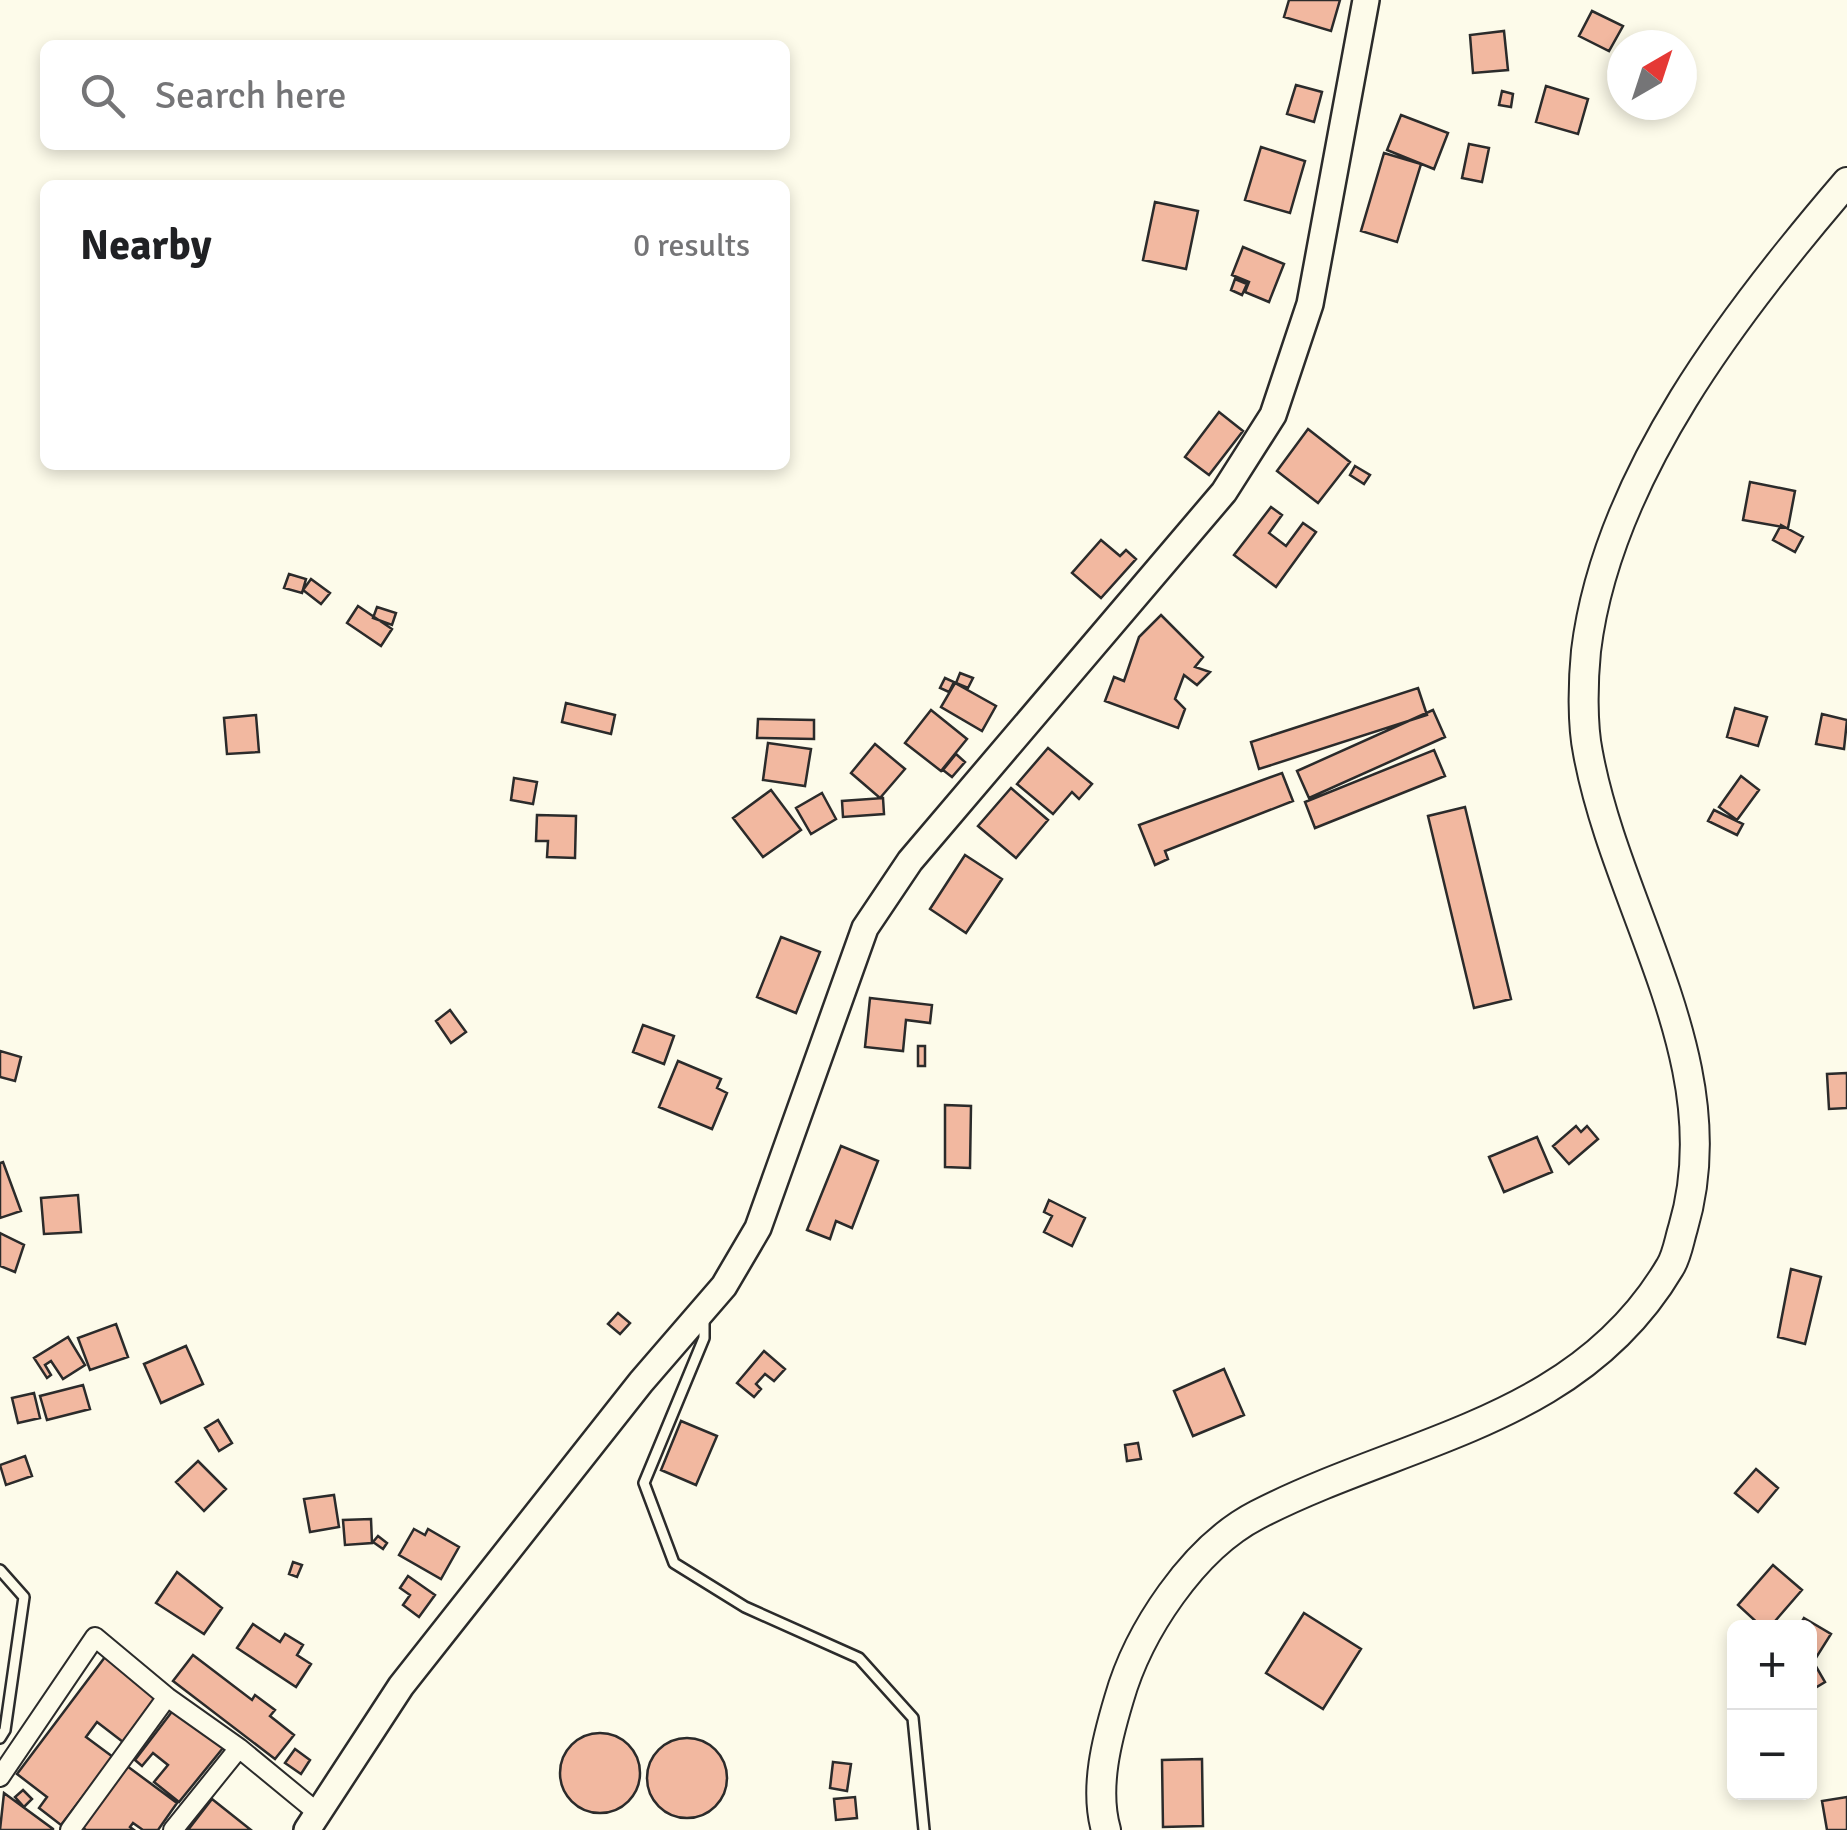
<!DOCTYPE html>
<meta charset="utf-8">
<style>
:root{--surface:#fff;--page:#f6f6f6;--text:#202124;--muted:#757577;--line:#e0e0e0}
body{margin:0;font-family:Signika,sans-serif;background:var(--page);color:var(--text)}
.controls{position:absolute;right:30px;bottom:30px;display:grid;overflow:hidden;border-radius:15px;box-shadow:0 5px 15px #0003}
.controls button{width:90px;height:90px;display:grid;place-items:center;padding:0;border:0;border-bottom:2px solid var(--line);background:var(--surface);color:var(--text);font:50px sans-serif}
.compass{position:absolute;left:1607px;top:30px;width:90px;height:90px;border-radius:50%;background:var(--surface);box-shadow:0 5px 15px #0003;rotate:39deg}
.list{margin:0;padding:0;list-style:none}
h2{display:flex;justify-content:space-between;align-items:center;height:130px;margin:0;padding:0 40px;font-size:42px}
h2 small{font-size:32px;font-weight:400;color:var(--muted)}
.icon{flex:none;width:55px;height:55px;fill:none;stroke:currentColor;stroke-width:2;stroke-linecap:round;stroke-linejoin:round}
.map{position:relative;flex:none;width:1847px;height:1830px;overflow:hidden}
.search{position:absolute;background:var(--surface);box-shadow:0 5px 15px #0003;left:40px;top:40px;width:750px;height:110px;display:flex;align-items:center;gap:25px;box-sizing:border-box;padding:0 35px;border-radius:15px;color:var(--muted);font-size:38px}
.panel{position:absolute;background:var(--surface);box-shadow:0 5px 15px #0003;left:40px;top:180px;width:750px;height:290px;border-radius:15px}
.map>svg:first-child{display:block}
.building{fill:#f2b8a0;stroke:#2b2b2b;stroke-width:2.5}
.lines{fill:none;stroke-linecap:round;stroke-linejoin:round}
.service-casing{stroke:#2b2b2b;stroke-width:14}
.minor-casing{stroke:#2b2b2b;stroke-width:22}
.secondary-casing{stroke:#2b2b2b;stroke-width:30}
.primary-casing{stroke:#2b2b2b;stroke-width:32}
.service{stroke:#fdfbea;stroke-width:9}
.minor{stroke:#fdfbea;stroke-width:18}
.secondary{stroke:#fdfbea;stroke-width:25}
.primary{stroke:#fdfbea;stroke-width:28}
</style>
<div class="map">
<svg width="1847" height="1830" viewBox="0 0 1847 1830">
<rect width="100%" height="100%" fill="#fdfbea"/>
<path class="building" d="M 1289,0 L 1340,0 L 1331,31 L 1284,17 Z
M 1592,11 L 1623,26 L 1609,51 L 1579,36 Z
M 1504,31 L 1508,70 L 1473,73 L 1470,35 Z
M 1296,85 L 1322,92 L 1314,122 L 1287,114 Z
M 1546,86 L 1588,99 L 1578,134 L 1536,122 Z
M 1502,91 L 1513,94 L 1511,107 L 1499,105 Z
M 1401,115 L 1448,133 L 1434,169 L 1387,150 Z
M 1469,144 L 1489,148 L 1482,182 L 1462,178 Z
M 1261,147 L 1305,161 L 1290,213 L 1245,200 Z
M 1384,153 L 1421,164 L 1397,242 L 1361,231 Z
M 1155,202 L 1198,211 L 1186,269 L 1143,260 Z
M 1243,247 L 1284,264 L 1269,302 L 1245,292 L 1249,282 L 1232,275 Z
M 1235,279 L 1247,284 L 1242,295 L 1231,290 Z
M 1219,412 L 1243,431 L 1209,475 L 1185,457 Z
M 1308,429 L 1350,462 L 1318,503 L 1277,471 Z
M 1355,466 L 1370,475 L 1364,484 L 1350,475 Z
M 1750,482 L 1795,491 L 1788,528 L 1743,520 Z
M 1271,507 L 1282,515 L 1269,533 L 1286,546 L 1303,523 L 1316,532 L 1276,587 L 1234,555 Z
M 1781,525 L 1803,537 L 1795,552 L 1773,540 Z
M 1101,540 L 1120,556 L 1126,550 L 1136,559 L 1101,598 L 1072,573 Z
M 289,574 L 306,579 L 302,593 L 284,588 Z
M 311,579 L 330,593 L 321,604 L 303,590 Z
M 358,606 L 392,629 L 381,646 L 347,623 Z
M 377,607 L 396,613 L 392,625 L 373,618 Z
M 1161,615 L 1203,657 L 1195,667 L 1210,672 L 1197,685 L 1184,675 L 1175,699 L 1185,709 L 1178,728 L 1105,701 L 1114,677 L 1124,681 L 1139,637 Z
M 960,673 L 973,678 L 968,688 L 956,683 Z
M 945,678 L 954,682 L 949,692 L 940,688 Z
M 955,683 L 996,706 L 982,731 L 941,707 Z
M 1418,688 L 1427,715 L 1259,769 L 1251,742 Z
M 566,703 L 615,715 L 611,734 L 562,722 Z
M 1735,708 L 1767,717 L 1758,746 L 1727,737 Z
M 931,710 L 967,739 L 941,771 L 905,743 Z
M 1433,710 L 1445,737 L 1309,798 L 1297,771 Z
M 1822,714 L 1847,720 L 1844,749 L 1816,744 Z
M 256,715 L 259,752 L 227,754 L 224,718 Z
M 758,719 L 814,720 L 814,739 L 757,738 Z
M 768,743 L 811,749 L 805,786 L 763,780 Z
M 875,744 L 905,769 L 880,798 L 851,773 Z
M 1048,748 L 1092,784 L 1079,799 L 1072,792 L 1053,814 L 1017,784 Z
M 1434,750 L 1445,776 L 1315,828 L 1305,802 Z
M 956,754 L 965,762 L 952,777 L 943,770 Z
M 1282,773 L 1293,801 L 1165,851 L 1168,859 L 1155,865 L 1139,825 Z
M 1741,776 L 1759,790 L 1737,820 L 1719,807 Z
M 514,778 L 537,782 L 533,804 L 511,800 Z
M 1011,788 L 1048,820 L 1016,858 L 978,826 Z
M 771,790 L 801,830 L 763,857 L 733,818 Z
M 822,793 L 836,819 L 811,834 L 796,808 Z
M 883,798 L 884,814 L 843,817 L 842,801 Z
M 1465,807 L 1511,999 L 1474,1008 L 1428,816 Z
M 1714,810 L 1743,824 L 1737,835 L 1708,821 Z
M 537,815 L 576,816 L 575,858 L 547,857 L 548,841 L 536,841 Z
M 965,855 L 1002,879 L 966,933 L 930,909 Z
M 781,937 L 820,952 L 796,1013 L 757,997 Z
M 870,998 L 932,1005 L 930,1023 L 906,1020 L 903,1051 L 865,1047 Z
M 450,1010 L 466,1032 L 451,1043 L 436,1021 Z
M 643,1025 L 674,1036 L 664,1064 L 633,1052 Z
M 918,1046 L 925,1046 L 925,1066 L 918,1066 Z
M 0,1051 L 21,1057 L 15,1081 L 0,1077 Z
M 678,1061 L 721,1079 L 717,1088 L 727,1093 L 712,1129 L 659,1107 Z
M 1847,1073 L 1847,1108 L 1829,1109 L 1827,1074 Z
M 945,1105 L 971,1106 L 970,1168 L 945,1167 Z
M 1576,1126 L 1581,1132 L 1587,1126 L 1598,1139 L 1569,1164 L 1553,1146 Z
M 1537,1137 L 1552,1172 L 1504,1192 L 1489,1157 Z
M 841,1146 L 878,1161 L 852,1228 L 836,1221 L 830,1239 L 807,1230 Z
M 3,1162 L 21,1211 L 0,1218 L 0,1163 Z
M 78,1195 L 81,1232 L 44,1234 L 41,1198 Z
M 1049,1200 L 1085,1218 L 1072,1246 L 1044,1232 L 1052,1216 L 1044,1212 Z
M 0,1233 L 24,1245 L 15,1272 L 0,1266 Z
M 1791,1269 L 1821,1277 L 1805,1344 L 1778,1337 Z
M 618,1313 L 630,1323 L 620,1334 L 608,1324 Z
M 116,1324 L 128,1357 L 90,1370 L 78,1338 Z
M 68,1337 L 85,1365 L 63,1379 L 51,1361 L 45,1365 L 51,1375 L 47,1378 L 34,1358 Z
M 186,1346 L 203,1384 L 161,1403 L 144,1364 Z
M 764,1351 L 785,1369 L 774,1381 L 765,1374 L 756,1384 L 761,1389 L 754,1397 L 737,1383 Z
M 1224,1369 L 1244,1415 L 1193,1436 L 1174,1391 Z
M 83,1385 L 90,1409 L 47,1420 L 40,1396 Z
M 34,1393 L 40,1418 L 18,1423 L 12,1398 Z
M 218,1420 L 232,1443 L 219,1451 L 205,1428 Z
M 681,1421 L 717,1436 L 696,1485 L 661,1470 Z
M 1138,1443 L 1141,1459 L 1127,1461 L 1125,1445 Z
M 25,1456 L 32,1476 L 6,1485 L 0,1465 Z
M 198,1461 L 226,1489 L 204,1511 L 176,1482 Z
M 1756,1469 L 1778,1488 L 1758,1512 L 1735,1493 Z
M 334,1495 L 339,1527 L 310,1532 L 304,1499 Z
M 371,1519 L 372,1543 L 345,1545 L 343,1520 Z
M 414,1529 L 425,1535 L 428,1529 L 459,1547 L 441,1579 L 399,1555 Z
M 378,1536 L 387,1543 L 383,1549 L 373,1542 Z
M 293,1562 L 302,1565 L 297,1577 L 289,1574 Z
M 1773,1565 L 1802,1590 L 1769,1628 L 1763,1628 L 1738,1605 Z
M 177,1572 L 222,1608 L 204,1634 L 156,1603 Z
M 408,1576 L 435,1595 L 419,1617 L 403,1605 L 410,1595 L 400,1588 Z
M 1304,1613 L 1361,1649 L 1323,1709 L 1266,1673 Z
M 1804,1618 L 1831,1634 L 1814,1661 L 1810,1658 L 1810,1628 L 1798,1628 Z
M 253,1624 L 280,1642 L 285,1634 L 303,1645 L 297,1655 L 311,1664 L 296,1687 L 237,1648 Z
M 193,1655 L 252,1700 L 255,1695 L 275,1710 L 270,1716 L 294,1735 L 275,1759 L 173,1681 Z
M 105,1657 L 157,1696 L 123,1742 L 97,1722 L 86,1737 L 113,1757 L 61,1825 L 39,1808 L 47,1797 L 17,1774 Z
M 1814,1663 L 1825,1682 L 1810,1691 L 1810,1666 Z
M 174,1709 L 223,1748 L 179,1802 L 154,1782 L 168,1765 L 153,1753 L 142,1766 L 135,1760 Z
M560 1773a40 40 0 1 1 80 0a40 40 0 1 1-80 0Z
M647 1778a40 40 0 1 1 80 0a40 40 0 1 1-80 0Z
M 295,1749 L 310,1760 L 301,1774 L 285,1763 Z
M 1202,1759 L 1203,1826 L 1163,1827 L 1162,1760 Z
M 833,1762 L 851,1764 L 847,1791 L 830,1788 Z
M 127,1766 L 177,1803 L 158,1830 L 143,1830 L 133,1823 L 130,1827 L 134,1830 L 86,1830 L 82,1827 Z
M 23,1790 L 32,1799 L 24,1807 L 15,1797 Z
M 4,1793 L 53,1829 L 53,1830 L 0,1830 Z
M 855,1797 L 857,1818 L 836,1820 L 834,1799 Z
M 1847,1797 L 1847,1830 L 1827,1830 L 1822,1801 Z
M 212,1799 L 251,1830 L 188,1830 Z"/>
<g class="lines">
<g class="service-casing">
<path id="service" d="M 704,1320 L 704,1338 L 644,1483 L 674,1563 L 745,1607 L 859,1658 L 913,1718 L 924,1830
M 0,1570 L 24,1597 L 5,1730 L 0,1738"/>
</g>
<g class="minor-casing">
<path id="minor" d="M 167,1697 L 239,1748
M 0,1777 L 95,1637 L 167,1697 L 70,1830
M 173,1830 L 239,1748 L 318,1813"/>
</g>
<g class="secondary-casing">
<path id="secondary" d="M 307,1830 L 401,1686 L 641,1382 L 724,1286 L 758,1228 L 865,928 L 910,861 L 1224,492 L 1273,415 L 1310,304 L 1366,0"/>
</g>
<g class="primary-casing">
<path id="primary" d="M 1106,1830 C 1094,1788 1107,1739 1119,1699 C 1138,1632 1193,1548 1257,1515 C 1404,1439 1578,1423 1670,1267 C 1677,1256 1679,1241 1683,1228 C 1732,1064 1617,911 1588,753 C 1582,724 1583,681 1586,651 C 1607,477 1737,310 1847,182"/>
</g>
<use href="#service" class="service"/>
<use href="#minor" class="minor"/>
<use href="#secondary" class="secondary"/>
<use href="#primary" class="primary"/>
</g>
</svg>
<div class="controls">
<button>+</button>
<button>−</button>
</div>
<svg class="compass" viewBox="-18 -18 36 36"><path d="M0-13l5 13h-10z" fill="#e53935"/><path d="M0 13l5-13h-10z" fill="#757577"/></svg>
<div class="search"><svg class="icon" aria-label="search" viewBox="0 0 24 24"><circle cx="10" cy="10" r="6"/><path d="M15 15l6 6"/></svg>Search here</div>
<section class="panel">
<h2>Nearby<small>0 results</small></h2>
<ul class="list">
</ul>
</section>
</div>
